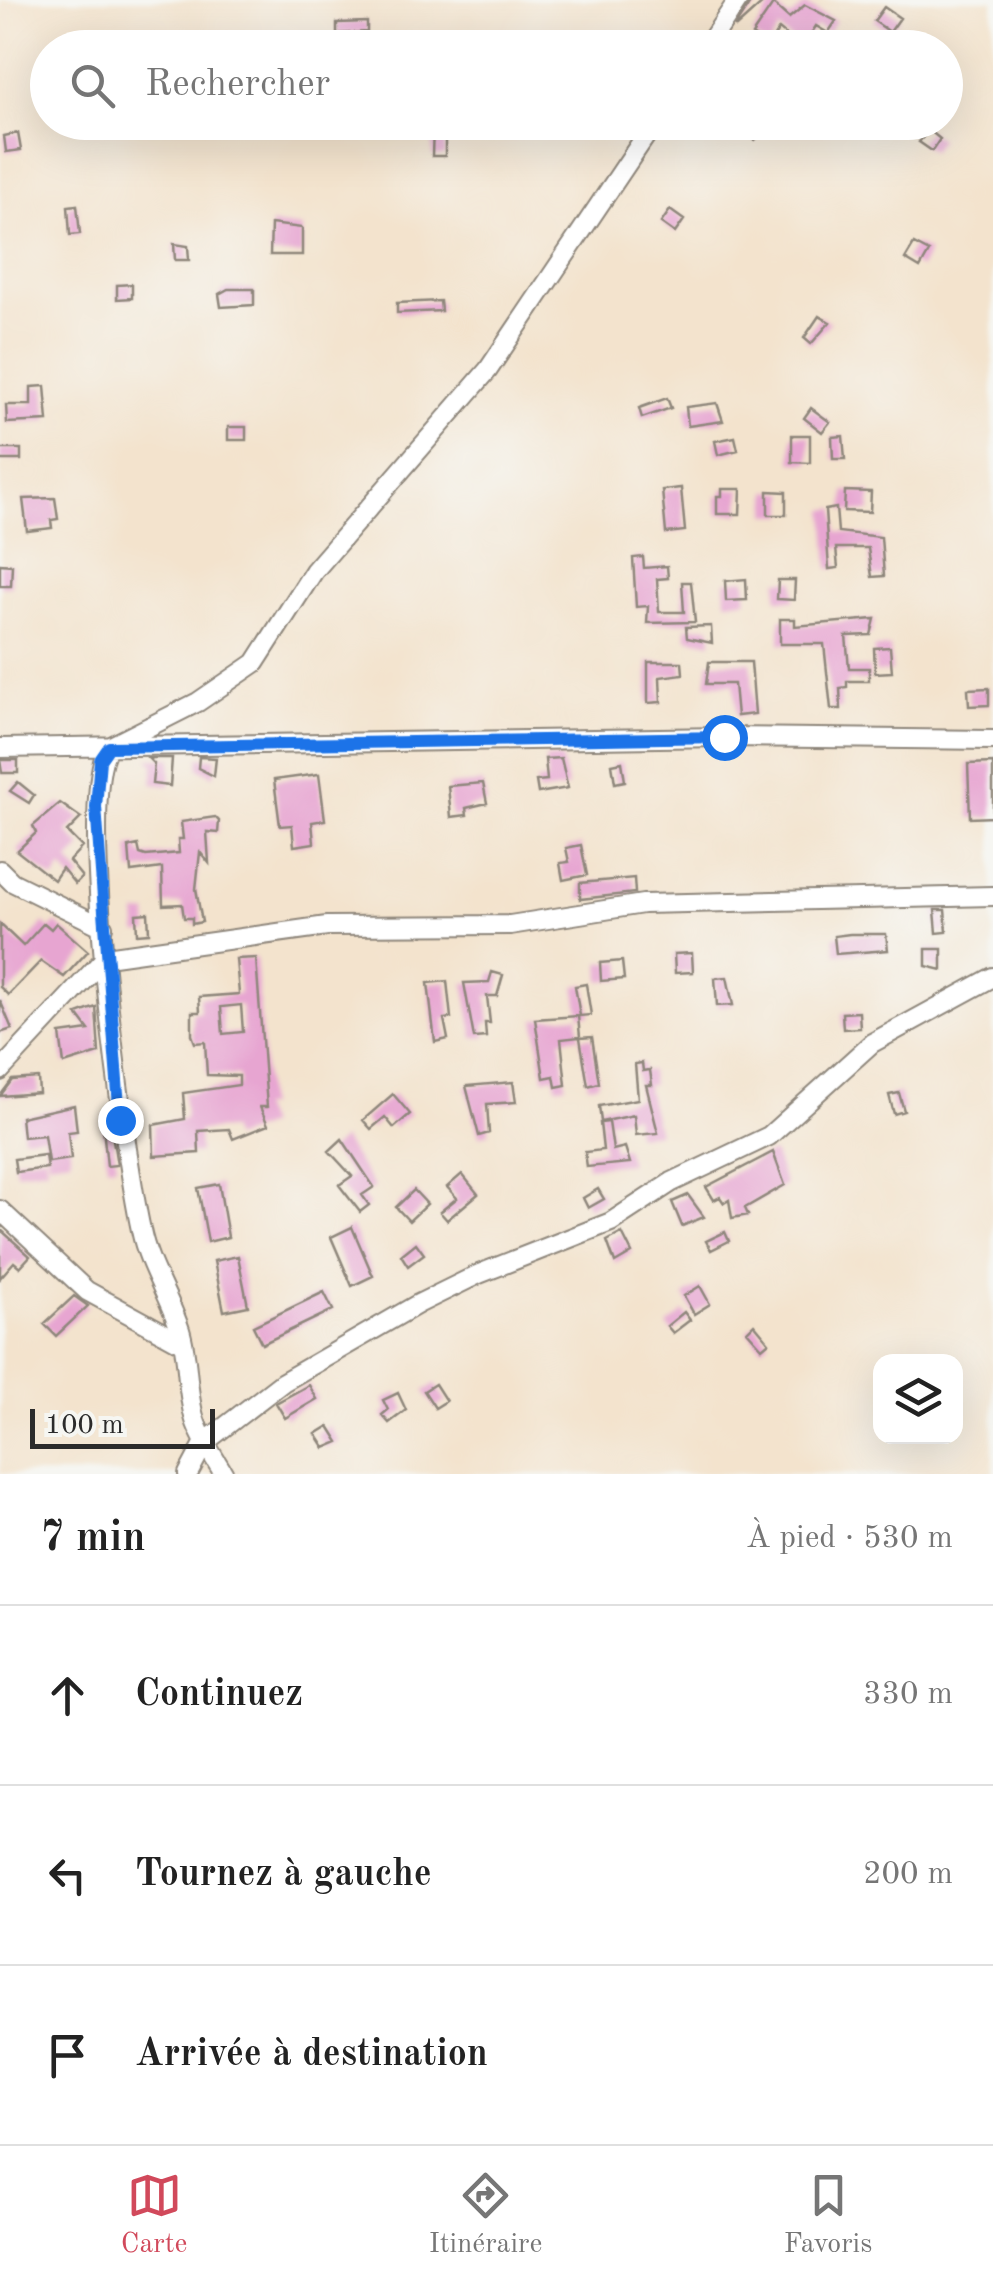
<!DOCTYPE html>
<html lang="fr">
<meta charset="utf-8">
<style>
:root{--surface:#fff;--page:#f2f2f2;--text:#222;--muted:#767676;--line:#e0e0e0;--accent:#d1495b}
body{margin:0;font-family:"Old Standard TT",serif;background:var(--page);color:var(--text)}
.controls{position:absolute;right:30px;bottom:30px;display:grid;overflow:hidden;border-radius:20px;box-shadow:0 10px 40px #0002}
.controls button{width:90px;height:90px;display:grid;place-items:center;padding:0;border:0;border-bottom:2px solid var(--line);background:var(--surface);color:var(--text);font:50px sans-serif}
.scale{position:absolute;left:30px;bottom:25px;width:185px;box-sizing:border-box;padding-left:10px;border:5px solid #2b2b2b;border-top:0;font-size:28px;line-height:35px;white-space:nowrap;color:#2b2b2b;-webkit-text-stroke:8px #f6f6f2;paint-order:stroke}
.stop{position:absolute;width:30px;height:30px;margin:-22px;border:8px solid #1a73e8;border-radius:50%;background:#fff}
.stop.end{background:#1a73e8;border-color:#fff;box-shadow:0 2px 10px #0008}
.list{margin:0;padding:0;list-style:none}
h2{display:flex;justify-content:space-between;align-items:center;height:130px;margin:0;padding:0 40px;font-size:42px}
h2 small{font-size:32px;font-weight:400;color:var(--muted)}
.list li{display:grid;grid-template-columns:65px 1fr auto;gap:30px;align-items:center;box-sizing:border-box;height:180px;padding:0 40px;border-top:2px solid var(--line)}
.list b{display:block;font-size:38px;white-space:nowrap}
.list em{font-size:32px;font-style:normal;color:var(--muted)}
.icon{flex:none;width:55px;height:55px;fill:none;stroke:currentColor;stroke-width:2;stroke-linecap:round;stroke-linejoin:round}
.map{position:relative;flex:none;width:993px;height:1474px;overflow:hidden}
.search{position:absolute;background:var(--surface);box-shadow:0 10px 40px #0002;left:30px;right:30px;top:30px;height:110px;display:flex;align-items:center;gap:25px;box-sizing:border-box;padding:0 35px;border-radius:55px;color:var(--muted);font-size:38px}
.sheet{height:670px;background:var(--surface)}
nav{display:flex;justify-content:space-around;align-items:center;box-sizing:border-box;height:140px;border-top:2px solid var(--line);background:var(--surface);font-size:28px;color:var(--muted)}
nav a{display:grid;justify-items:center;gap:5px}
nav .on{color:var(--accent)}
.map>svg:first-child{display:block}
.building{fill:#e7a5d1;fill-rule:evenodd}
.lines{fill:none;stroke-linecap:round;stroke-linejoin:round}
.minor-casing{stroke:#8f877c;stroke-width:22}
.minor{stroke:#fff;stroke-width:18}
.route{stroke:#1a73e8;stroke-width:12}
</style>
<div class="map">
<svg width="993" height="1474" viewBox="0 0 993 1474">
<rect width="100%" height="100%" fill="#f6f6f2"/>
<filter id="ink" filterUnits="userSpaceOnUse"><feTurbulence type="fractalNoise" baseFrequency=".01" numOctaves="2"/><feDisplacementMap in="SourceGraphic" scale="20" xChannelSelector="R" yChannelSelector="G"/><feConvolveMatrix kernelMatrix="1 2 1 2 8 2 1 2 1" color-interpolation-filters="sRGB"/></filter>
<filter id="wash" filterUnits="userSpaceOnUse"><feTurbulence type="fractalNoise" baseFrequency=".0048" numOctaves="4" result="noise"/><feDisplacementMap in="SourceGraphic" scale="40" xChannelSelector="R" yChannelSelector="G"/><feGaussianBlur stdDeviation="2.25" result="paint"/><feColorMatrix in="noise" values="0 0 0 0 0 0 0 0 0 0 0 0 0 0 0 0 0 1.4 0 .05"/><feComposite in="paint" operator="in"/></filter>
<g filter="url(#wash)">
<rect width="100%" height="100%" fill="#f3e3cd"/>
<g id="blocks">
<path class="building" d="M 752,0 L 766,0 L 736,27 L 735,26 Z
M 773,4 L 789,18 L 805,5 L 836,21 L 828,33 L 816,26 L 802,48 L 779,29 L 768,46 L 752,35 Z
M 884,7 L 900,18 L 890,32 L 874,21 Z
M 367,22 L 367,32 L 337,34 L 337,23 Z
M 747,122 L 758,122 L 766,130 L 755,140 L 742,128 Z
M 433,126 L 445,126 L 445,156 L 432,156 Z
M 929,130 L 940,139 L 932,151 L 919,142 Z
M 18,133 L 21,150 L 6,152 L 4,136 Z
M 77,205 L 80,234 L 70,235 L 68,206 Z
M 670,210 L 684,220 L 675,233 L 661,223 Z
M 271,224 L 302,228 L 302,255 L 270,255 Z
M 174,244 L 188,246 L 189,260 L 175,260 Z
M 914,244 L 929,252 L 920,268 L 905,259 Z
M 132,284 L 132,298 L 117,299 L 117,285 Z
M 228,289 L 254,289 L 254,305 L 221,307 L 219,294 Z
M 440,301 L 441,311 L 397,313 L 397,303 Z
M 819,316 L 830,322 L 811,344 L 804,338 Z
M 45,386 L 48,421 L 7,423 L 6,405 L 31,405 L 31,387 Z
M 667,398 L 671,408 L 642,418 L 639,408 Z
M 717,403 L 723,421 L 688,426 L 686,407 Z
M 811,408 L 830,422 L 822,432 L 804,418 Z
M 228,427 L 246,427 L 246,440 L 228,440 Z
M 792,435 L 810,435 L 810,463 L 792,462 Z
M 843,436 L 845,459 L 833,459 L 832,437 Z
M 735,437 L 738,450 L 718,455 L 715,441 Z
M 0,449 L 21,449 L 21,460 L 0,460 Z
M 681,488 L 685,531 L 666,533 L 662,490 Z
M 722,489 L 741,489 L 740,514 L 717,514 L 717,496 L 722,496 Z
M 768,491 L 786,492 L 786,515 L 768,515 Z
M 845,491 L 871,492 L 870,512 L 844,511 Z
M 55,498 L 58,519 L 51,520 L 52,528 L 27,531 L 23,499 Z
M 836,508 L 838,532 L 881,537 L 884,576 L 872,577 L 868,548 L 836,548 L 838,568 L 829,569 L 825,510 Z
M 643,557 L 644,568 L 667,566 L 668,578 L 657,579 L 659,612 L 684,612 L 682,582 L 691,582 L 695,622 L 647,623 L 648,606 L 636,607 L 633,558 Z
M 0,564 L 12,565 L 11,586 L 0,586 Z
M 746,579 L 747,600 L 726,601 L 725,581 Z
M 778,580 L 795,580 L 794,600 L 777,599 Z
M 780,619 L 795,619 L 795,626 L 875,619 L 871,635 L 846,636 L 849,668 L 869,668 L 869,681 L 847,681 L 847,687 L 840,688 L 841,709 L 831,709 L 824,644 L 780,644 Z
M 711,626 L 712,643 L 687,638 L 686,627 Z
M 890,647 L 892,672 L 875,673 L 874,648 Z
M 648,662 L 682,662 L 683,674 L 660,677 L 661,702 L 648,703 Z
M 709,662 L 751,662 L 755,714 L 737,716 L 734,684 L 706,684 Z
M 989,688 L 989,705 L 969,706 L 968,689 Z
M 199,757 L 216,758 L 214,776 L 198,768 Z
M 148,758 L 172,758 L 170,786 L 152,784 L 154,764 Z
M 561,758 L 568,788 L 538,793 L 536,781 L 547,780 L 545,759 Z
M 0,760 L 18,760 L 18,773 L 2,773 Z
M 622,762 L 625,781 L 615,783 L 612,764 Z
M 993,763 L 993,817 L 970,818 L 968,764 Z
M 319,774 L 325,820 L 312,822 L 314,843 L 294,846 L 292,825 L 280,826 L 274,780 Z
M 18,782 L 34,795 L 29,803 L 10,791 Z
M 483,783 L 487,803 L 466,808 L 467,815 L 451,817 L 448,786 Z
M 60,803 L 81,818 L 67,832 L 82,847 L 69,861 L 82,877 L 75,884 L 62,868 L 54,880 L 17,851 L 36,833 L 33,826 Z
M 215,817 L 219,821 L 218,833 L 207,832 L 209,863 L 200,852 L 196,889 L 202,922 L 192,924 L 192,918 L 184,918 L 182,904 L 163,905 L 162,868 L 131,872 L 129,847 L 138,845 L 140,854 L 146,856 L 179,853 L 178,839 L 183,839 L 181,822 Z
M 581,845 L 587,875 L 563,880 L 560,863 L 569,862 L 566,848 Z
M 634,878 L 635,893 L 580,899 L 580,883 Z
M 935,910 L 945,910 L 947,932 L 937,933 Z
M 148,913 L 149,933 L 137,934 L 136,914 Z
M 44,923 L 51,929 L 56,923 L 88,951 L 64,977 L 41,961 L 8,995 L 0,987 L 0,924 L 23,946 Z
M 850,934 L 886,934 L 888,950 L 836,954 L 834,936 Z
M 926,949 L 942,949 L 942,970 L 926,966 Z
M 692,953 L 693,972 L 675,973 L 674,954 Z
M 256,958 L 267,1107 L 260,1107 L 268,1125 L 233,1139 L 229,1129 L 198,1131 L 199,1153 L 154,1156 L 153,1125 L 185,1119 L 183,1093 L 239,1085 L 239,1076 L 207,1075 L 205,1042 L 195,1043 L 192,1035 L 192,1012 L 200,1012 L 199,997 L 239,994 L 236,959 ZM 241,1005 L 243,1032 L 223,1034 L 221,1007 Z
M 622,961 L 624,979 L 601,981 L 600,963 Z
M 492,972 L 503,975 L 497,996 L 487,996 L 490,1023 L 485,1023 L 486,1037 L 474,1038 L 464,983 L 489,982 Z
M 727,977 L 733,1005 L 717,1006 L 715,978 Z
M 447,981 L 451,1018 L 444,1019 L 448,1039 L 435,1042 L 428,983 Z
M 586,984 L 591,1015 L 580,1016 L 575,986 Z
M 0,1000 L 12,1029 L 0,1033 Z
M 96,1007 L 99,1053 L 64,1064 L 60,1034 L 89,1030 L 77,1014 Z
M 859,1012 L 860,1028 L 843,1029 L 842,1013 Z
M 578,1016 L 580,1037 L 561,1039 L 566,1085 L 556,1087 L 554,1076 L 544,1078 L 535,1019 Z
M 592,1037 L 599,1083 L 588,1086 L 580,1038 Z
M 642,1063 L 643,1071 L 650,1070 L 652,1085 L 646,1085 L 658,1133 L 636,1135 L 634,1115 L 601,1122 L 599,1106 L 638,1099 L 635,1064 Z
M 38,1078 L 39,1093 L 0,1096 L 12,1080 Z
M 513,1082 L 516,1102 L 487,1104 L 489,1133 L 479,1136 L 466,1086 Z
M 899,1093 L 904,1111 L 894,1114 L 889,1095 Z
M 393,1094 L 410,1114 L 394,1128 L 385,1117 L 371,1129 L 363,1120 Z
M 74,1105 L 77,1131 L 68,1132 L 71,1159 L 48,1162 L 44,1135 L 23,1137 L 21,1117 Z
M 609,1122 L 613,1150 L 625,1147 L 630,1163 L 587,1167 L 585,1152 L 603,1150 L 600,1123 Z
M 111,1127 L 117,1165 L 107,1166 L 103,1128 Z
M 342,1139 L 374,1187 L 362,1195 L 369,1205 L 360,1212 L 339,1185 L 352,1176 L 329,1151 Z
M 773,1152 L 785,1185 L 745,1208 L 748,1215 L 732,1218 L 729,1200 L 724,1203 L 720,1197 L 714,1200 L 706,1187 Z
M 45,1155 L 47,1168 L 16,1172 L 14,1159 Z
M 462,1174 L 478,1194 L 447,1220 L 440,1212 L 457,1198 L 447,1187 Z
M 219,1184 L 228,1237 L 208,1242 L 198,1188 Z
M 598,1189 L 604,1199 L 588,1208 L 583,1198 Z
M 414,1190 L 427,1204 L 409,1221 L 396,1207 Z
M 688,1195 L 704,1217 L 682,1226 L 672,1202 Z
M 352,1227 L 373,1276 L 352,1286 L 331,1237 Z
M 0,1229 L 30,1256 L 20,1267 L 14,1262 L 0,1278 Z
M 725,1232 L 729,1241 L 711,1250 L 706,1241 Z
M 622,1233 L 632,1253 L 615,1263 L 607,1241 Z
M 416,1243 L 424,1254 L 408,1266 L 401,1255 Z
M 238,1256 L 248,1306 L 224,1311 L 214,1261 Z
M 700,1286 L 710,1304 L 694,1314 L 684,1296 Z
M 324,1292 L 333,1310 L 262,1344 L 253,1326 Z
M 74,1296 L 88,1306 L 56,1336 L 44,1324 Z
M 684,1312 L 690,1320 L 673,1333 L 667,1326 Z
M 754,1324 L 769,1342 L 762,1348 L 747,1331 Z
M 435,1384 L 446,1401 L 435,1408 L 424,1391 Z
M 309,1385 L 317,1399 L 285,1418 L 276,1403 Z
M 398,1393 L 406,1410 L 389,1423 L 382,1415 L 388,1410 L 383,1400 Z
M 329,1426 L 339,1442 L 325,1448 L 316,1434 Z"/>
</g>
</g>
<g filter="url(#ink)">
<use href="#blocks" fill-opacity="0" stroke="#8f877c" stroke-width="2.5"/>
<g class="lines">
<g class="minor-casing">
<path id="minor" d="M 706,48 L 738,0
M 0,748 L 723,737 L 993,740
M 0,870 L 12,882 L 103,927
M 0,1071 L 106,957 L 327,926 L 510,925 L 643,904 L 993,896
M 0,1210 L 87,1291 L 182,1343
M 188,1474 L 205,1442 L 283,1382 L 418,1304 L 479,1274 L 611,1222 L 672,1182 L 769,1136 L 872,1043 L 993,977
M 224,1474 C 214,1457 201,1439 195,1420 C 186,1391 189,1359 180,1330 C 169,1296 148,1265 141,1230 C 125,1158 74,794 109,747 L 198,702 L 255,663 L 314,571 L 488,370 L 655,122"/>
</g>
<use href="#minor" class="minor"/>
</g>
</g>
<g class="lines" filter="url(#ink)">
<path class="route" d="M 120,1120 L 96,807 L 100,760 L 109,747 L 724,737"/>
</g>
</svg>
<div class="controls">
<button><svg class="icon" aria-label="layers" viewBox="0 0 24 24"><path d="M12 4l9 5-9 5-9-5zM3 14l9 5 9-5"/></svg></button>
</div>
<div class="scale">100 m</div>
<div class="stop" style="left:724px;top:737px"></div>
<div class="stop end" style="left:120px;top:1120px"></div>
<div class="search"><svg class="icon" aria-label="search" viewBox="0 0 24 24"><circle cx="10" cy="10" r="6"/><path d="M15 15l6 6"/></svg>Rechercher</div>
</div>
<section class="sheet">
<h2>7 min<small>À pied · 530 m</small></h2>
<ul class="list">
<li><svg class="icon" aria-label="ahead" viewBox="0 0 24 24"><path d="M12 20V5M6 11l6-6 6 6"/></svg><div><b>Continuez</b></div><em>330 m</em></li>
<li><svg class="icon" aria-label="left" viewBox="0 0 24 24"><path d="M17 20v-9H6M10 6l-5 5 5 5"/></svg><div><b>Tournez à gauche</b></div><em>200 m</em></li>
<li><svg class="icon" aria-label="arrive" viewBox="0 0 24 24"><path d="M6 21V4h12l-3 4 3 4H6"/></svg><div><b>Arrivée à destination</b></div></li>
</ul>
</section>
<nav>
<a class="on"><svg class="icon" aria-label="map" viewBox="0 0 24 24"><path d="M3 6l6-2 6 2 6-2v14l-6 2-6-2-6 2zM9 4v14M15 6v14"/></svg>Carte</a>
<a><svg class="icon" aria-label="directions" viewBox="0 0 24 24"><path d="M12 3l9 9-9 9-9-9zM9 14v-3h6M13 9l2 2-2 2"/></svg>Itinéraire</a>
<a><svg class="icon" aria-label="saved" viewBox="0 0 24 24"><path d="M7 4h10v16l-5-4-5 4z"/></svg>Favoris</a>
</nav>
